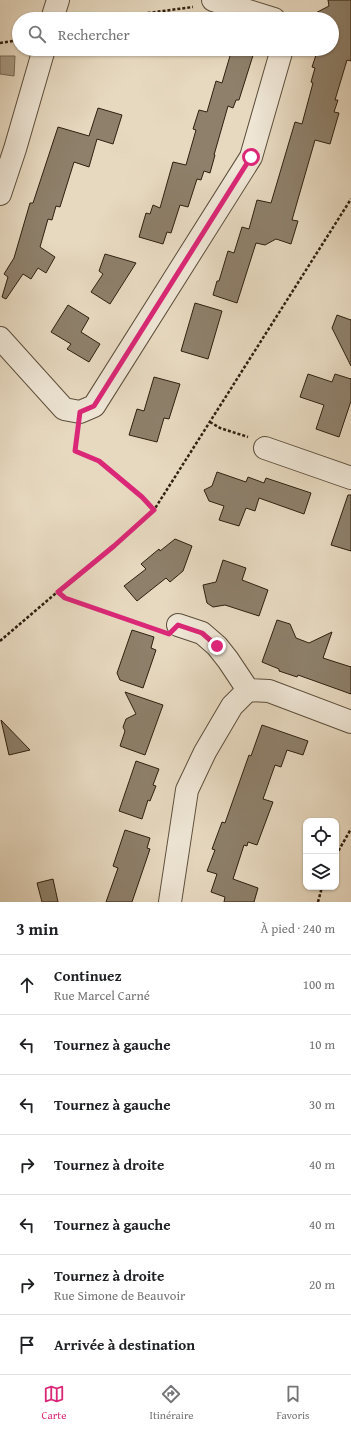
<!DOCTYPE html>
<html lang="fr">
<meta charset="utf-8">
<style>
:root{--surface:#fff;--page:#f6f6f6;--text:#202124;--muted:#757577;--line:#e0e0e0;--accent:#db2777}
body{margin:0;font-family:"Gentium Book Plus",serif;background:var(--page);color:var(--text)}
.controls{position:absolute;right:12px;bottom:12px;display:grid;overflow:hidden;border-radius:8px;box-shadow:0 1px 3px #0004}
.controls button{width:36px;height:36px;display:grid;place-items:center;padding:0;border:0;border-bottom:1px solid var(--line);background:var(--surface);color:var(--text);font:20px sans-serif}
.stop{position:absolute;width:12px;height:12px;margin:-9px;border:3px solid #db2777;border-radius:50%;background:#fff}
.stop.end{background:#db2777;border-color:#fff;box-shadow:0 1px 4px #0008}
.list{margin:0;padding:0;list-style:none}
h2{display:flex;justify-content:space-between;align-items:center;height:52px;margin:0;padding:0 16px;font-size:17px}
h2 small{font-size:13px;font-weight:400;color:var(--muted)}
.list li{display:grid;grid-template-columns:26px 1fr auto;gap:12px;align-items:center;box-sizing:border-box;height:60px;padding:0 16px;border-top:1px solid var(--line)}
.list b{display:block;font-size:15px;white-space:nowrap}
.list p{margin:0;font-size:13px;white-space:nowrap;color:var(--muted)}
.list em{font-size:13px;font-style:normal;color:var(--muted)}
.icon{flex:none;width:22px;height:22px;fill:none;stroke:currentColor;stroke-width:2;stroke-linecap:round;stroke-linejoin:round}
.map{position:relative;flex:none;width:351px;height:902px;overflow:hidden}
.search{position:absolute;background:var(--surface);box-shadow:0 1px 3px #0004;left:12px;right:12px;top:12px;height:44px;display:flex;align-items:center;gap:10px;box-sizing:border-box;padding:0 14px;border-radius:22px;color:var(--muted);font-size:15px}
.sheet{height:472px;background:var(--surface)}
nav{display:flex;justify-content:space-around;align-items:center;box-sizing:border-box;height:56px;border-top:1px solid var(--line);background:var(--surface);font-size:11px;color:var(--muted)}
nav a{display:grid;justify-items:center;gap:2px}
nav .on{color:var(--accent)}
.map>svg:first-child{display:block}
.water{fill:#a89a84;stroke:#776955}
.building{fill:#8e806b;stroke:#2e200f}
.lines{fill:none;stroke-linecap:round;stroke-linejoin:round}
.street-casing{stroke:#5c4e3b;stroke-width:24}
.path{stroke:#2e200f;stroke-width:2.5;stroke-dasharray:3 2;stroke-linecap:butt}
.street{stroke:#efe6d6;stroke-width:22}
.route{stroke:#db2777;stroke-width:5}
</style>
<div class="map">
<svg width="351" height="902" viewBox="0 0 351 902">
<rect width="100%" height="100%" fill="#e7d9c0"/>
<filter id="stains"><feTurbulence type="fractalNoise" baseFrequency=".005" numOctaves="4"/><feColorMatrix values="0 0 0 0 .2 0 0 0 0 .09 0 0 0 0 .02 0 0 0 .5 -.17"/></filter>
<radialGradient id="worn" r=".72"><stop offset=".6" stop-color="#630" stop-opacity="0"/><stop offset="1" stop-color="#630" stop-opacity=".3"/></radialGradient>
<path class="water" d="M 0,56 L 15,56 L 14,76 L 0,74 Z"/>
<path class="building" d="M 328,0 L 351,0 L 351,61 L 347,60 L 335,100 L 338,100 L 334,112 L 339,113 L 330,144 L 315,140 L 292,220 L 298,221 L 291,244 L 276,239 L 265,245 L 256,243 L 237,303 L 213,295 L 217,281 L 219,281 L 228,251 L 234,253 L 242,227 L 249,229 L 257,200 L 271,203 L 295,122 L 302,124 L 313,83 L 311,82 L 315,68 L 312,67 L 318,49 L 332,49 L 332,19 L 304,19 L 329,6 Z
M 232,49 L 255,49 L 239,100 L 236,100 L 233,108 L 228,106 L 214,155 L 215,155 L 210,173 L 204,171 L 201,180 L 197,179 L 188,207 L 180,205 L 171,233 L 167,232 L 163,244 L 139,237 L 146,213 L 150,214 L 153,205 L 160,208 L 173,162 L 186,165 L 196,130 L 193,129 L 199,110 L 207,112 L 216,81 L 222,83 Z
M 98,108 L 122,115 L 113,144 L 97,139 L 89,167 L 74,162 L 60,207 L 56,206 L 52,220 L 48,219 L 40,247 L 55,257 L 46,273 L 38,268 L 31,279 L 23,274 L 6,299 L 2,297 L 8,277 L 4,274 L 14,258 L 30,203 L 33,203 L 58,127 L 89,136 Z
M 105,254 L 136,263 L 110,304 L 91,292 L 103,274 L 99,271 Z
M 195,303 L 222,311 L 208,359 L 181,351 Z
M 68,305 L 89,318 L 81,332 L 100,344 L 89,362 L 67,349 L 71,344 L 51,332 Z
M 337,315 L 351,320 L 351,366 L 332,328 Z
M 308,374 L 332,382 L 335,374 L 351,379 L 351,401 L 339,437 L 316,429 L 324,405 L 300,397 Z
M 154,377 L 180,384 L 169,419 L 164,418 L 157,442 L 129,435 L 137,409 L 144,411 Z
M 217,472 L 246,482 L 248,477 L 264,483 L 266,478 L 311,493 L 304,514 L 259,498 L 255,511 L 246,508 L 239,526 L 219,520 L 224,506 L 209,501 L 204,490 L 212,486 Z
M 348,495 L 351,495 L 351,551 L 331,545 Z
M 175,539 L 192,546 L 183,571 L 170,582 L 166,578 L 137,601 L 124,586 L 146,569 L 141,564 L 159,549 L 160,551 Z
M 223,560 L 246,568 L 242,580 L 268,590 L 259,616 L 225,605 L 213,607 L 207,603 L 203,585 L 216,582 Z
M 277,620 L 290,624 L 296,638 L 309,643 L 332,632 L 323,658 L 351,667 L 351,694 L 298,675 L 297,677 L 279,671 L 279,669 L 262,662 Z
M 132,630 L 154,637 L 151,648 L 156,650 L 143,688 L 120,680 L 117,673 Z
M 125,692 L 163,705 L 145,755 L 120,746 L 125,731 L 123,727 L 126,719 L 136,714 Z
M 1,720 L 30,750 L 9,755 Z
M 262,725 L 308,741 L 303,755 L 287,750 L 281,767 L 275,765 L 263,799 L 273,802 L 257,845 L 248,842 L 247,846 L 244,845 L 233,879 L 258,888 L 254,902 L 224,902 L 225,897 L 211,892 L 217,874 L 207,871 L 215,850 L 212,849 L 222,822 L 225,823 L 249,755 L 251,756 Z
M 136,761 L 159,769 L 153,785 L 156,786 L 150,801 L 148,800 L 142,819 L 119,811 Z
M 125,830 L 150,838 L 147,848 L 150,849 L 132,902 L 106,902 L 118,868 L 113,866 Z
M 53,879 L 58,902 L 42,902 L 37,883 Z"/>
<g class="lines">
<g class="street-casing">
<path id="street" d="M 213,0 L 274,19
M 52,19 L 58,0
M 0,194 L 15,149 L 44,49
M 0,338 L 64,409 L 80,412 L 94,406 L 251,157 L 282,49
M 265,448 L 351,478
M 178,625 L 202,633 L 217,646 L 228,660 L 248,690
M 170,902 L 187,790 L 205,752 L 232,706 L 248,690 L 269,691 L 351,722"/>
</g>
<path class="path" d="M 103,19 L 193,7
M 0,43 L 19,40
M 210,422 L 220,428 L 248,437
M 77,432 L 75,451 L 99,461 L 142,497 L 154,510
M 58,592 L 65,598 L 158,630
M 0,641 L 55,594 L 114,546 L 154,510 L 351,199
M 336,855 L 351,829
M 318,902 L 322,887"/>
<use href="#street" class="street"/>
</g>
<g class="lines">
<path class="route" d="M 217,646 L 202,633 L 178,625 L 169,634 L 65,598 L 58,592 L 114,546 L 154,510 L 142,497 L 99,461 L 75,451 L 80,412 L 94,406 L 251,157"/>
</g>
<rect width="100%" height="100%" filter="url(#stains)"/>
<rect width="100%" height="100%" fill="url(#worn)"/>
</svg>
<div class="controls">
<button><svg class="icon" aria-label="locate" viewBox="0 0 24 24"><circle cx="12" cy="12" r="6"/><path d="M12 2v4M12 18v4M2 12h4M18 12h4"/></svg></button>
<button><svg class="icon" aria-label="layers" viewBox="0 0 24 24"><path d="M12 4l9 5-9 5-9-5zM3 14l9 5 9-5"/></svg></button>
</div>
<div class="stop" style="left:251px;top:157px"></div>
<div class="stop end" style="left:217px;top:646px"></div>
<div class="search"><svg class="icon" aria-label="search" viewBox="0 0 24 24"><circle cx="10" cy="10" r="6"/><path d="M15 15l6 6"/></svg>Rechercher</div>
</div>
<section class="sheet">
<h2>3 min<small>À pied · 240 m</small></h2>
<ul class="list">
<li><svg class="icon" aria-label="ahead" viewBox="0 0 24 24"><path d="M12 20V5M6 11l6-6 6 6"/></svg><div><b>Continuez</b><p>Rue Marcel Carné</p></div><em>100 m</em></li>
<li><svg class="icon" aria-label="left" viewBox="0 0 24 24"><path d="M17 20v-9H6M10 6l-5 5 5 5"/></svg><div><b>Tournez à gauche</b></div><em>10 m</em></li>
<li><svg class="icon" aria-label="left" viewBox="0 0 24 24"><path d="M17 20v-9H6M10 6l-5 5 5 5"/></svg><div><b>Tournez à gauche</b></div><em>30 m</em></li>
<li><svg class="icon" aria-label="right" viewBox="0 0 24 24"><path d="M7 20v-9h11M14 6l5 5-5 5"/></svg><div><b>Tournez à droite</b></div><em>40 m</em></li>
<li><svg class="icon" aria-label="left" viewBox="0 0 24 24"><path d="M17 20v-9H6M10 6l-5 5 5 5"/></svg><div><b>Tournez à gauche</b></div><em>40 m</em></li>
<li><svg class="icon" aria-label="right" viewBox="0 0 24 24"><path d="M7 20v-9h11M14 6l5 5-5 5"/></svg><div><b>Tournez à droite</b><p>Rue Simone de Beauvoir</p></div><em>20 m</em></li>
<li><svg class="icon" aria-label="arrive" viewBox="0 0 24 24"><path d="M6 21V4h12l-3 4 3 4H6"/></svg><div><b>Arrivée à destination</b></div></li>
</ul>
</section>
<nav>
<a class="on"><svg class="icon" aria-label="map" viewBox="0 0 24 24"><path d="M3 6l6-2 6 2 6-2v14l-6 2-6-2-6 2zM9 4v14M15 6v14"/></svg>Carte</a>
<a><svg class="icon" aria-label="directions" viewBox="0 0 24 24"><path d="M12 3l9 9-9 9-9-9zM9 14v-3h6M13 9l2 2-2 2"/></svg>Itinéraire</a>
<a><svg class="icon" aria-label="saved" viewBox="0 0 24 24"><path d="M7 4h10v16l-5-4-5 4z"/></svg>Favoris</a>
</nav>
